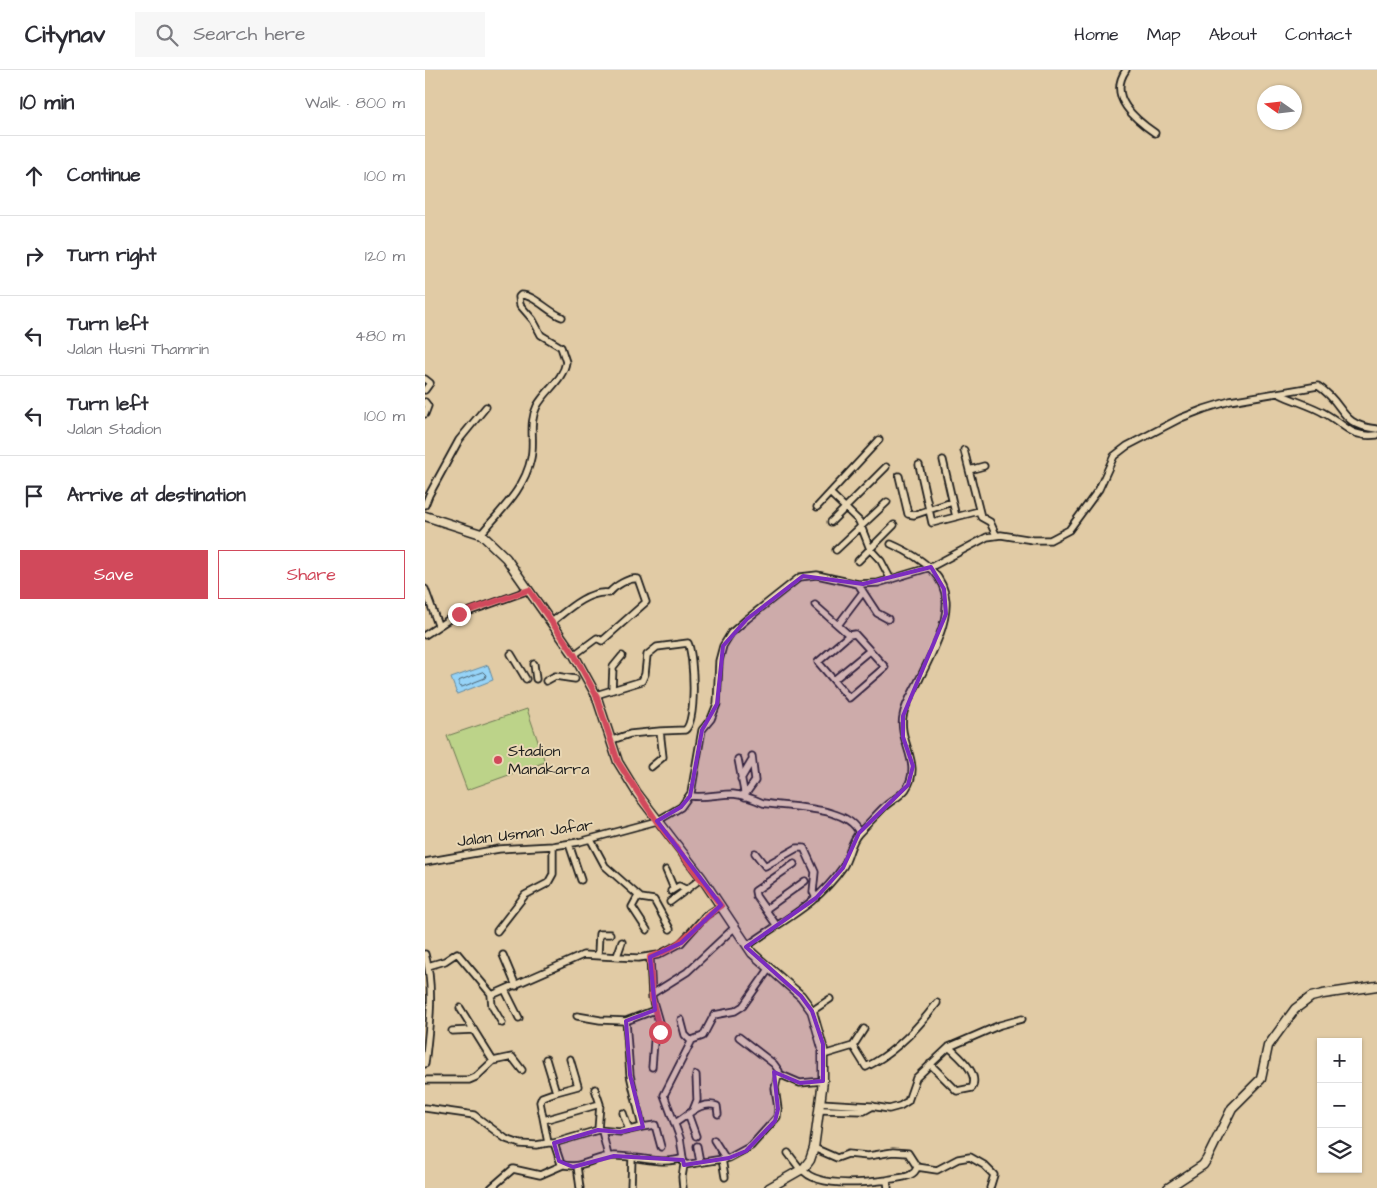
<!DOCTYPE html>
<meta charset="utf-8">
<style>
:root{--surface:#fff;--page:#f7f7f7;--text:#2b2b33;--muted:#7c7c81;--line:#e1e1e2;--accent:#d1495b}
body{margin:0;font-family:"Architects Daughter",sans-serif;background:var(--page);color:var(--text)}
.controls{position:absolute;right:15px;bottom:15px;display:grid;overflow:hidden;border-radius:0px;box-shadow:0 1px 4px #0004}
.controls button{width:45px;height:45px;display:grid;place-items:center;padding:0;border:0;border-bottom:1px solid var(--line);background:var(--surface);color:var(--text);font:25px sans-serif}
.compass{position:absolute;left:832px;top:15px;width:45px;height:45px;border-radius:50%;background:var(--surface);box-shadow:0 1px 4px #0004;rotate:284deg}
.stop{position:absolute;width:15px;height:15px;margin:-11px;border:4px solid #d1495b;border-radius:50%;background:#fff}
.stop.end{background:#d1495b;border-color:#fff;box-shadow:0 1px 5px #0008}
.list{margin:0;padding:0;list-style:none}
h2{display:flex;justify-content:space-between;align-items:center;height:65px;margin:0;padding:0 20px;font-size:21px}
h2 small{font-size:16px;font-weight:400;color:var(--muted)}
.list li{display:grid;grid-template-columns:32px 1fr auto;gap:15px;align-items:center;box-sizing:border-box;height:80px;padding:0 20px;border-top:1px solid var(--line)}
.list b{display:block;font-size:19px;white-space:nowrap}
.list p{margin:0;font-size:16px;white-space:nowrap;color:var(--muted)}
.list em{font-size:16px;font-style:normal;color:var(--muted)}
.actions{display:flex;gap:10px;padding:15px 20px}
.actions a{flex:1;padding:11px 0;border:1px solid var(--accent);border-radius:0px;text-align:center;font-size:18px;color:var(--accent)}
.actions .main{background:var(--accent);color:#fff}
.icon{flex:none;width:28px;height:28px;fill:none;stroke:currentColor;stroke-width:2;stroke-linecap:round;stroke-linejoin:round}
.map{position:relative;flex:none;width:952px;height:1118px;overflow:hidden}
header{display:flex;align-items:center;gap:30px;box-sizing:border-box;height:70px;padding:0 25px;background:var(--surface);border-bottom:1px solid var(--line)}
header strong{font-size:24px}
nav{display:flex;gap:28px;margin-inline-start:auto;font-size:18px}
.search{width:350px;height:45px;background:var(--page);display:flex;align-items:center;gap:12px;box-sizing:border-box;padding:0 18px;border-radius:0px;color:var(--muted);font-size:19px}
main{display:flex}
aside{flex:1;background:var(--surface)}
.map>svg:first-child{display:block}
.green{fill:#bcd389;stroke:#6c7852}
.water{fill:#96d3f7;stroke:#658a9f}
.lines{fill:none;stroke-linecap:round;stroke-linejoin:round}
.shore{stroke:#4d6574;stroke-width:1}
.street-casing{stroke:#1c1c1c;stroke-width:9}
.secondary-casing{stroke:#1c1c1c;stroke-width:11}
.street{stroke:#e8d6b3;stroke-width:5.5}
.secondary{stroke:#e8d6b3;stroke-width:8}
.route{stroke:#d1495b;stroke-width:6}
.marked{fill:#7b2cbf;fill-opacity:0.2;stroke:#7b2cbf;stroke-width:4;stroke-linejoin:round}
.poi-dot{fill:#d1495b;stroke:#e8d6b3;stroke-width:2}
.labels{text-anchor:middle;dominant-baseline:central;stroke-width:4;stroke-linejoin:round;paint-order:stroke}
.poi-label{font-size:16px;fill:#1c1c1c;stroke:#e8d6b3;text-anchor:start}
.street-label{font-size:16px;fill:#1c1c1c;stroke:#e8d6b3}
</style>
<header>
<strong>Citynav</strong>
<div class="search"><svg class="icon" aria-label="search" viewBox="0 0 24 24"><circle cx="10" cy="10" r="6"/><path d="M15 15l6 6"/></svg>Search here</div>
<nav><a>Home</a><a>Map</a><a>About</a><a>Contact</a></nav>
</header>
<main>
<aside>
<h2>10 min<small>Walk · 800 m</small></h2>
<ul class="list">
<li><svg class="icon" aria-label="ahead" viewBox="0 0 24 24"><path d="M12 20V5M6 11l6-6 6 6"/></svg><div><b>Continue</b></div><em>100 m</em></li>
<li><svg class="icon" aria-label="right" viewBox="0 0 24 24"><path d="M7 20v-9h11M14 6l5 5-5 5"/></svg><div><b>Turn right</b></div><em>120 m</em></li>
<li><svg class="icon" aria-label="left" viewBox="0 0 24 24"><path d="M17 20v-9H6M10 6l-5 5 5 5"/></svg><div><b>Turn left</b><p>Jalan Husni Thamrin</p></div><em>480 m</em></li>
<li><svg class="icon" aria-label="left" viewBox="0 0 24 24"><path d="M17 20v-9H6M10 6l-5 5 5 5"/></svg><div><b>Turn left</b><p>Jalan Stadion</p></div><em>100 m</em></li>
<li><svg class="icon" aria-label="arrive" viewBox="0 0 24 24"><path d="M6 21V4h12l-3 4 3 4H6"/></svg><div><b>Arrive at destination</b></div></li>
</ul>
<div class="actions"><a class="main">Save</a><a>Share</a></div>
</aside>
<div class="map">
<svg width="952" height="1118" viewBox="0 0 952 1118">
<rect width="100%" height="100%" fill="#e1cba5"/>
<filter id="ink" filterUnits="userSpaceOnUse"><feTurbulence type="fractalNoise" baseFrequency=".02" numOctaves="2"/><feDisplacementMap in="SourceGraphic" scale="10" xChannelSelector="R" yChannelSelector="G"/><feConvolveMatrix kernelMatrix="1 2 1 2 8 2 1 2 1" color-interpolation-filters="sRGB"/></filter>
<g filter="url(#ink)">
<path class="green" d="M 102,639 L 120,692 L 42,720 L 22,666 Z"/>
<path class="water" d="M 63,595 L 68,610 L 32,624 L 26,608 Z"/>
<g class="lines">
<path class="shore" d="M 58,602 L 61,605 L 60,608 L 37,617 L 34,616 L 34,611 Z"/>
<g class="street-casing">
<path id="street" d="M 701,0 C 682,27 711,50 730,63
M 0,309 L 5,313 L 0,320
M 855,324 C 869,331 885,335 899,343 C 920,354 924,368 952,365
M 0,332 L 3,336 L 0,344
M 539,380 L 556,447 L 565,452 L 571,465
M 518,390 L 531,447
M 494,395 L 507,453 L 554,441
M 544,400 L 559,396
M 474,406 L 483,444 L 489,445 L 527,432
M 405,423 L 434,451 L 445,479 L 456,491 L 466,510
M 0,435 L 4,425 L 34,370 L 61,337
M 392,437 L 454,370
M 406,452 L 461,397
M 56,464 C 75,441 100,419 106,388 C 110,370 103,354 112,336 C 121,320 138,310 141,292 L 136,277 L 116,265 L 108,250 L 95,235 L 94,227 L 96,225 C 110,225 123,242 137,247
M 411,480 L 462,432
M 433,491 L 469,455
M 433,514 L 452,543 L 463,549
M 0,519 L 13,555
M 390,535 L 424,565
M 127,552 C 142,540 163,520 184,523 C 190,516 204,507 213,509 L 221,532 L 177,571 L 172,568 L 149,585
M 413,555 L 438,522
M 430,564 L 460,597 L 424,628 L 393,592 L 424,565 Z
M 0,565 L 26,548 L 104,520
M 86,584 L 101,609
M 109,594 L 111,609
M 410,609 L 444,581
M 121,611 L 130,606 L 150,609
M 187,620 L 188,597 L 197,586
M 171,625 L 217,611 L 220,604 L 222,585 L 232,577 L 263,573 C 269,585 272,652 260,660 L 235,661
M 187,670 L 205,664 L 235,661 L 238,687 L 226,697
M 313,689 L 320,727
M 316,709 L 326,692
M 320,725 L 330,711 L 327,686
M 265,726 C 280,728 294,724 308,724 C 319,725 329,729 338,733 C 364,738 424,736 434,763
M 166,770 L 180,796 L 216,828 L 229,830 L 245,859
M 144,774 L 156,810
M 330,783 L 340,796 L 372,778 L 379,778 L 390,802 L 388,822 L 391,828
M 0,792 L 74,779 L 128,776 L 154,772 L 232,751 L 256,737 L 266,723 L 277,660 L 286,649 L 292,634 L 294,591 L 298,576 L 306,563 L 322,549 L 375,507 L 392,505 L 433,514 L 453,513 L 506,497 L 562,467 L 576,465 L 608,470 L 625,470 L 644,460 L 674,419 L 689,386 L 702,376 L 756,348 L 779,339 L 805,331 L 893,316 C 921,334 913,355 952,359
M 241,800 L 249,819
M 246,821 L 254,816 L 262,820
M 213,826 L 207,837 L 222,860
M 245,832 L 277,808
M 341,839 L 380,811
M 352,856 L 331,826 L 330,821 L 369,794
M 72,861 L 100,825 L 123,813 L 128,804 L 128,776
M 322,876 C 359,849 391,836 418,797 C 425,786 425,772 434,763 C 442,755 450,746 458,738 C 465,731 475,727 481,719 C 498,694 473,672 478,646 C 480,633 489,621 495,608 C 526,546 543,508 466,474
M 0,884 C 10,918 4,959 0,994
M 173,884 L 174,864 L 185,864
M 78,885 L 91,916
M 192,886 L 197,872
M 225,887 L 227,928 L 236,959 L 229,972 L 227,997
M 3,896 L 20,891 L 32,883 L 67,925 L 158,885 L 213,888 L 233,885 L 256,873 L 280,846 L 296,836
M 80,920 L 94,948
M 227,924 L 262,902 L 310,857
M 66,925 L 67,936 L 77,953
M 35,938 L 68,991
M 230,940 L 201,951 L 205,1005 L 217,1057 L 230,1055 L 236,1077
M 387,941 L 405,929
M 152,946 L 175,950 L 201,951
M 256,950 L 260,965 L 266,971
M 27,961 L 49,960
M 428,976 L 441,997 C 470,983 493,958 512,933
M 398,985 L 428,976 L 439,959
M 121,989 L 131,1022 L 117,1027 L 115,1032 L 123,1073 L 129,1073 L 136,1094 C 154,1101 170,1086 188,1086 C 211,1085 236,1096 258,1088
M 505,994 L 532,1021 L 547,1018 C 555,1003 534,987 524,977
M 354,1004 L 375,1013 L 398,1011
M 0,1010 L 44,1010 L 51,1007 L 68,991 L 87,987 L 97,1000
M 131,1022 L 153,1016 L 145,989
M 395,1033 L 446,1036 L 464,1039 L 475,1036 L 483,1031 L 491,1008 L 524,977 L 575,955 L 597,949
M 0,1038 L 49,1045 L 81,1069 L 95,1074 L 111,1075 L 123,1073
M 268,1040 L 272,1030 L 271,1005
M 395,1040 L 439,1041 L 448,1036
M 198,1043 L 204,1060
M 263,1044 L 271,1066
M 119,1050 L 175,1034 L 170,1019
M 250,1053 C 263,1046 275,1030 292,1036 L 293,1044
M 173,1060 L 195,1062 L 217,1057
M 177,1061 L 183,1086
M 289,1070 L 301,1089
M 129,1073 L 173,1060 L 175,1034
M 272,1076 L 275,1092
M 389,1078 L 412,1088 L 423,1084 L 443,1086 L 468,1082 L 483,1083 L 492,1097 C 489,1109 472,1107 462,1110 L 463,1118
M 363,1083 L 376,1100
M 297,1089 L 300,1107
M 259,1095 L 304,1088 L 326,1076 L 352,1047 L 353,1039 L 350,1018 L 354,1001 L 349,994 L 314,967
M 152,1096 L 155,1118
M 492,1097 L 512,1100 L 533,1089 L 545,1087 L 559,1095 L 569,1105 L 565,1118
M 377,1099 C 391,1118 439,1113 462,1110
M 66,1118 L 88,1099 L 115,1105 L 138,1095
M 206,1118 L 207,1087
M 258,1118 L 257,1107 L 259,1095 L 255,1068 L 239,1025 L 267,970 L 278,966 L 289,945 L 310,941 L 318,936 L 344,899"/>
</g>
<g class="secondary-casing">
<path id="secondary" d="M 0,446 L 56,464 L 81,488 L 149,585 L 171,625 L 193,692 L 212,723 L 277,808 L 327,883 L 376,926 L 387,941 L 398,979 L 398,1011 L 389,1078 L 385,1090 L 379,1098 L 344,1118
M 743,1118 L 778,1095 L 782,1089 L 807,1038 L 836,1009 L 843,976 L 870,939 L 886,927 L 898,924 L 952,916"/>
</g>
<use href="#street" class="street"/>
<use href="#secondary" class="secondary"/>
</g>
</g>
<g class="lines" filter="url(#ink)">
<path class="route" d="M 34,544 L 104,520 L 149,584 L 171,625 L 193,692 L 232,752 L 296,836 C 269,854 258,878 225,887 L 227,928 L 235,962"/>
</g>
<path class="marked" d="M 506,497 L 519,519 L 521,544 L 478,646 L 478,667 L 488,696 L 483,715 L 434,763 L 418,798 L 391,828 L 321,877 L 376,926 L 387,941 L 398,974 L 398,1011 L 375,1013 L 349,1002 L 353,1039 L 350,1051 L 321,1081 L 304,1088 L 259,1095 L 258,1090 L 189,1086 L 148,1097 L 134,1091 L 129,1073 L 173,1060 L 195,1062 L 218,1057 L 205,1005 L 201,951 L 230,940 L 225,887 L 256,873 L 296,835 L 232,751 L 256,737 L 265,726 L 277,660 L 292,634 L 298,576 L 322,549 L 378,506 L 438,514 Z"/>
<circle class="poi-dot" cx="73" cy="690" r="5"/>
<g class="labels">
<g class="poi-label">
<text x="83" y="681">Stadion<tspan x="83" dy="18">Manakarra</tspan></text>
</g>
<g class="street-label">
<text transform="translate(100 763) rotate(-7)">Jalan Usman Jafar</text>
</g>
</g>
</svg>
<div class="controls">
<button>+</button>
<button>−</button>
<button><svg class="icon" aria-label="layers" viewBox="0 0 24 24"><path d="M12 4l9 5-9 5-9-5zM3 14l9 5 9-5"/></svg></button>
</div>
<svg class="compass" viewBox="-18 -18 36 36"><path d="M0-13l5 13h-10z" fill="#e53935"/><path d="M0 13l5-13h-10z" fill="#7c7c81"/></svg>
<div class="stop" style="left:235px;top:962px"></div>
<div class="stop end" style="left:34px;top:544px"></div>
</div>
</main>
